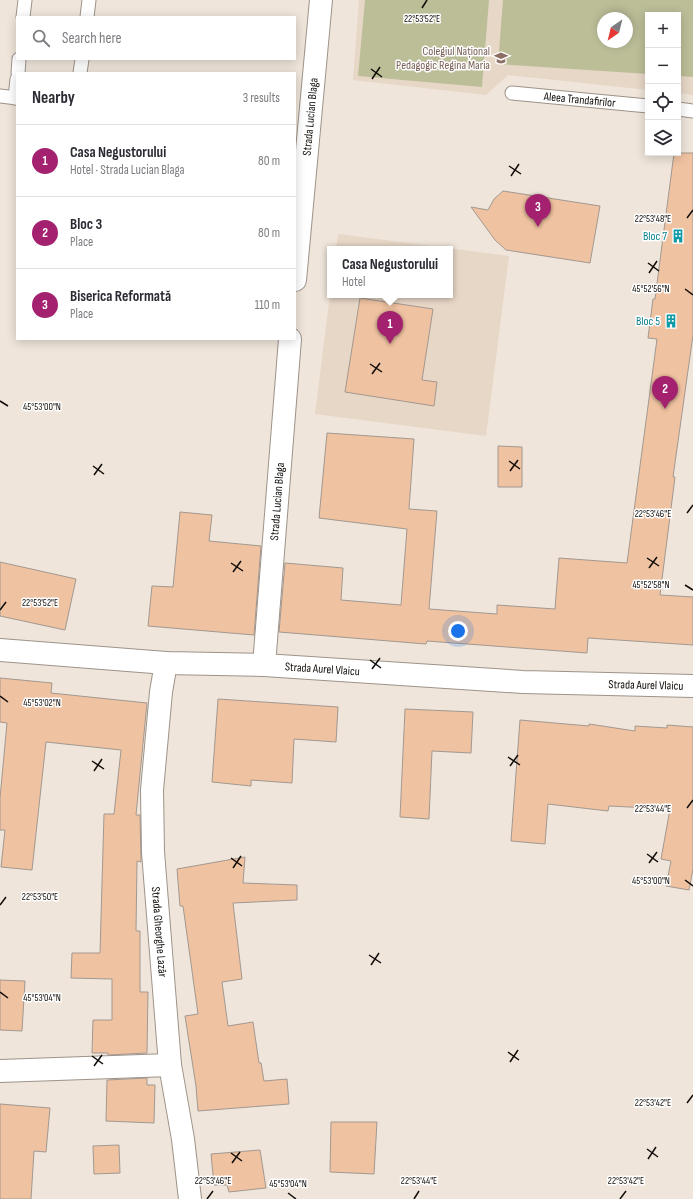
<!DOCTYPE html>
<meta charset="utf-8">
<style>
:root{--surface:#fff;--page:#f7f7f7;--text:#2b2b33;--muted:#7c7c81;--line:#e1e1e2;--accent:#a3216f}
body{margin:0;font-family:"Sofia Sans Condensed",sans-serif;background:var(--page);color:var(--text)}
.controls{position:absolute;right:12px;top:12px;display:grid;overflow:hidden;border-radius:0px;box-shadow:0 2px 10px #0003}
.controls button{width:36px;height:36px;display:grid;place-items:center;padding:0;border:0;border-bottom:1px solid var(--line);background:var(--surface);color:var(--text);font:20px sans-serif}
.compass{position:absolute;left:597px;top:12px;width:36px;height:36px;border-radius:50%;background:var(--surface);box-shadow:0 2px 10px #0003;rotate:215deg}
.you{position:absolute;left:458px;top:631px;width:14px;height:14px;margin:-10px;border:3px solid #fff;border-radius:50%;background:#1a73e8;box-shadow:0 0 0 6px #1a73e833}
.badge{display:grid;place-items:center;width:26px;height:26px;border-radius:50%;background:var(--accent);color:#fff;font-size:13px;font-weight:700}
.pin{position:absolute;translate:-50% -33px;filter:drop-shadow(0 1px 2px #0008)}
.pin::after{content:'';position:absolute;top:21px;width:14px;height:12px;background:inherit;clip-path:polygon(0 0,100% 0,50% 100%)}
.popup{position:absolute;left:327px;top:246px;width:126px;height:52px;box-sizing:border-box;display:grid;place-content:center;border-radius:0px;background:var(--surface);filter:drop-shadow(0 1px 3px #0005);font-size:13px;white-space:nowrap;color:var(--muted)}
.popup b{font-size:15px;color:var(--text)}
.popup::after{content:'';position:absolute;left:50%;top:100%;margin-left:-8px;border:8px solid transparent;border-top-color:var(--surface)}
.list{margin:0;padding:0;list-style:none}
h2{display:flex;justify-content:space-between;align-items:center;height:52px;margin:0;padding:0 16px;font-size:17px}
h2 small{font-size:13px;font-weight:400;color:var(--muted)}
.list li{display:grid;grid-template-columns:26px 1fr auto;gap:12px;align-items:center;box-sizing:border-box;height:72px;padding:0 16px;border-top:1px solid var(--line)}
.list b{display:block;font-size:15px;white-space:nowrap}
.list p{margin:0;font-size:13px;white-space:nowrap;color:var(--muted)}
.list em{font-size:13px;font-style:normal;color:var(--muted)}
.icon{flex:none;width:22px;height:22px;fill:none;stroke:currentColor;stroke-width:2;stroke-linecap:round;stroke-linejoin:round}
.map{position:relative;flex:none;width:693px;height:1199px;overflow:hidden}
.search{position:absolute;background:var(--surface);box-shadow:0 2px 10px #0003;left:16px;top:16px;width:280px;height:44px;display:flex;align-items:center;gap:10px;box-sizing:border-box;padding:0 14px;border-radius:0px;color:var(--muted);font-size:15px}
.panel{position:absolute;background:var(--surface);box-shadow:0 2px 10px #0003;left:16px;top:72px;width:280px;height:268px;border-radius:0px}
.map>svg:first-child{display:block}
.built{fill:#e7d7c7;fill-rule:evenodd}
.green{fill:#bcbe98;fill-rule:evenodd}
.building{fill:#efc2a1;stroke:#a39890}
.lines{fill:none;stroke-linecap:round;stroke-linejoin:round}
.service-casing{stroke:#9d9389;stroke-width:15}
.minor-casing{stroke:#9d9389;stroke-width:24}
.tertiary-casing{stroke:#9d9389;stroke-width:24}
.service{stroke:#fff;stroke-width:13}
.minor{stroke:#fff;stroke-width:22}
.tertiary{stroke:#fff;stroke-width:22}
.ticks{fill:none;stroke:#100c09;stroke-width:1.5}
.labels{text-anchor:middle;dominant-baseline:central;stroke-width:3;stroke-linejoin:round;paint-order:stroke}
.education-label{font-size:12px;fill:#785e54;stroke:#fff;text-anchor:end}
.street-label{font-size:12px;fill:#100c09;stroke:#fff}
.culture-label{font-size:12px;fill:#0d838f;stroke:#fff;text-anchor:end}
.ticks-label{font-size:10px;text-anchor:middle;fill:#100c09;stroke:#fff;stroke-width:3;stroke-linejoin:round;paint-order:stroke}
</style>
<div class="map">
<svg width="693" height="1199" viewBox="0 0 693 1199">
<rect width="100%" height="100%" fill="#efe5da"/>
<path class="built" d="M 359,0 L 693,0 L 693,95 L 678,93 L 678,15 L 648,15 L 648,90 L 508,75 L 486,95 L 353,80 ZM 603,18 L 627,18 L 627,42 L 603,42 Z
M 338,234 L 509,256 L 486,436 L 315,414 L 330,294 L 330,295 L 450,295 L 450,249 L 336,249 Z"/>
<path class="green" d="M 365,0 L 489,0 L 482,87 L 358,76 Z
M 503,0 L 693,0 L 693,77 L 678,76 L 678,15 L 648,15 L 648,74 L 498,64 ZM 603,18 L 627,18 L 627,42 L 603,42 Z"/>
<path class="building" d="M 674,153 L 693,153 L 693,335 L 673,477 L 675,477 L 660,595 L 693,597 L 693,645 L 588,638 L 587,653 L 427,641 L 426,644 L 279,632 L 285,563 L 343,568 L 341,600 L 401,605 L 407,529 L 319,518 L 327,433 L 414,439 L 409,509 L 437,511 L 429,609 L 497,614 L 497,605 L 555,609 L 559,558 L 627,563 L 657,339 L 648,338 L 653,299 L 655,299 Z
M 503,191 L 600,206 L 590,263 L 506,250 L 495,240 L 471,207 L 488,210 L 494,199 Z
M 360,298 L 433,309 L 422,380 L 437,382 L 434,406 L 345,392 Z
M 498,446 L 522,447 L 522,487 L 498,487 Z
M 180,512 L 212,515 L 209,541 L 261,546 L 254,635 L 148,626 L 152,586 L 173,587 Z
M 0,562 L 76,579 L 65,630 L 0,616 Z
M 0,678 L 52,683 L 51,693 L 147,703 L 136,815 L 140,815 L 141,859 L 141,862 L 137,861 L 136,931 L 140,931 L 140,992 L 148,992 L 147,1053 L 108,1055 L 108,1053 L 92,1053 L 93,1020 L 112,1020 L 112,979 L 71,978 L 72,953 L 100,953 L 104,814 L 114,814 L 121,750 L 46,742 L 32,870 L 1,867 L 5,830 L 0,830 L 0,798 L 7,723 L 0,722 Z
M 218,699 L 338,707 L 336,742 L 294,739 L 292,783 L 251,780 L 251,786 L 212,782 Z
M 405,709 L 473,712 L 471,753 L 432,751 L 429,819 L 400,817 Z
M 520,720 L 589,726 L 589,724 L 635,731 L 635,726 L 667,728 L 667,725 L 693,727 L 693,869 L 689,890 L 666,886 L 671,861 L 661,859 L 670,809 L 609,806 L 608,811 L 548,804 L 545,844 L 511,841 Z
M 245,857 L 243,883 L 297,885 L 297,900 L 233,903 L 242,979 L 222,982 L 228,1026 L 253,1022 L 259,1063 L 261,1063 L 264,1081 L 287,1079 L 289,1104 L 198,1111 L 196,1086 L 185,1016 L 198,1014 L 183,906 L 180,906 L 177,869 Z
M 0,980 L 25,981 L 22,1031 L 0,1030 Z
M 147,1078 L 147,1085 L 155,1085 L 154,1123 L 106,1121 L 107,1080 Z
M 0,1104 L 50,1108 L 46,1152 L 34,1151 L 31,1199 L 0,1199 Z
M 331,1122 L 377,1122 L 374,1174 L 330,1172 Z
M 119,1145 L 120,1173 L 94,1174 L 93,1146 Z
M 260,1150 L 266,1188 L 229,1192 L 227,1185 L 214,1185 L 211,1154 Z"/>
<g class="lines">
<g class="service-casing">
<g id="service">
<path d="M 23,17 L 25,0"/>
<path d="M 87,17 L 89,0"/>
<path d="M 18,73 L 19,59"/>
<path d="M 80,73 L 82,59"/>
<path id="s1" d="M 512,93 L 648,106"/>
<path d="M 0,96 L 17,98"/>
<path d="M 15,98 L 17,79"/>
<path d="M 678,109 L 693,111"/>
</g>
</g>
<g class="minor-casing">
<g id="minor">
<path id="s2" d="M 166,663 L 161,692 L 152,790 L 153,852 L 170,1065 L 183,1139 L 190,1199"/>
<path d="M 0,1071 L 170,1065"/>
</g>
</g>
<g class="tertiary-casing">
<g id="tertiary">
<path id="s3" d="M 295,280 L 321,0"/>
<path id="s4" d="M 0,650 L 166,663 L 264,665 L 523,682 L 693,686"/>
<path id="s5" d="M 264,665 L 290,339"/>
</g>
</g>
<use href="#service" class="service"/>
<use href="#minor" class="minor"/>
<use href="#tertiary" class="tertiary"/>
</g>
<path class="ticks" d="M 422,8 L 427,0M 371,69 L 382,77M 372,79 L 380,67M 509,166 L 521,174M 511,176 L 519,164M 687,218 L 693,210M 648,263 L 659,271M 649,273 L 657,261M 685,289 L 693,295M 370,364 L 382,372M 372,374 L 380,363M 0,401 L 8,406M 509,461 L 520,469M 93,466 L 104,474M 510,471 L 518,460M 94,475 L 102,464M 687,513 L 693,505M 647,558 L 659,566M 231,563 L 243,571M 649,568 L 657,557M 233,572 L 241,561M 685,585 L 693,590M 0,610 L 6,602M 370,660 L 381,668M 372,669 L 380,658M 0,696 L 8,702M 508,757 L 520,765M 92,761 L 104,769M 510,766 L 518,755M 94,771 L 102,759M 687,808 L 693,800M 647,854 L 658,862M 231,858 L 242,866M 649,863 L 657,852M 233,868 L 241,856M 685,880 L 693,886M 0,905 L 6,897M 369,955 L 381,963M 371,965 L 379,953M 0,992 L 8,998M 508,1052 L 519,1060M 92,1056 L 103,1064M 510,1062 L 518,1050M 94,1066 L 102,1055M 687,1103 L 693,1095M 647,1149 L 658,1157M 231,1153 L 242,1161M 648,1159 L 656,1147M 232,1163 L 240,1152M 288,1193 L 296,1199M 207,1199 L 213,1191M 414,1199 L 419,1191M 620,1199 L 626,1191"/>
<defs>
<g id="university-bare" transform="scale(1.08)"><path d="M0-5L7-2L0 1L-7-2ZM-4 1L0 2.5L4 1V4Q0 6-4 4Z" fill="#8d6e63" stroke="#fff" stroke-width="2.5" paint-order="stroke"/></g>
<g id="building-bare" transform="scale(1.08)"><path d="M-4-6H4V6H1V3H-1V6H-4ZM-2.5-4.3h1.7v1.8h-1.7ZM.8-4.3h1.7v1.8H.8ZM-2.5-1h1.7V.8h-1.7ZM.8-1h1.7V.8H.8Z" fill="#0f9aa8" stroke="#fff" stroke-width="2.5" paint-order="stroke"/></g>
</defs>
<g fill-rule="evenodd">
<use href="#university-bare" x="501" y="58"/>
<use href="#building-bare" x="678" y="236"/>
<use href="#building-bare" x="671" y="321"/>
</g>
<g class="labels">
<g class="education-label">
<text x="490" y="51">Colegiul Național<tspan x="490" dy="14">Pedagogic Regina Maria</tspan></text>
</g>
<g class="street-label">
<text stroke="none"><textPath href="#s1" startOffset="68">Aleea Trandafirilor</textPath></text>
<text stroke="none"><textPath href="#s3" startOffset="164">Strada Lucian Blaga</textPath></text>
<text stroke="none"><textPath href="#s5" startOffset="164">Strada Lucian Blaga</textPath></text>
<text stroke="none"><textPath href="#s4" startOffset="323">Strada Aurel Vlaicu</textPath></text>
<text stroke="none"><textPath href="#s4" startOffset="647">Strada Aurel Vlaicu</textPath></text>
<text stroke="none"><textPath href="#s2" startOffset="270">Strada Gheorghe Lazăr</textPath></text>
</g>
<g class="culture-label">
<text x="667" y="236">Bloc 7</text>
<text x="660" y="321">Bloc 5</text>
</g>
</g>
<g class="ticks-label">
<text x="422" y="22">22°53'52"E</text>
<text x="653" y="222">22°53'48"E</text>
<text x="651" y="292">45°52'56"N</text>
<text x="42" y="410">45°53'00"N</text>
<text x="653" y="517">22°53'46"E</text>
<text x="651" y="588">45°52'58"N</text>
<text x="40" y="606">22°53'52"E</text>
<text x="42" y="706">45°53'02"N</text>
<text x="653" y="812">22°53'44"E</text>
<text x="651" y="884">45°53'00"N</text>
<text x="40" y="900">22°53'50"E</text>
<text x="42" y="1001">45°53'04"N</text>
<text x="653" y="1106">22°53'42"E</text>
<text x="213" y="1184">22°53'46"E</text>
<text x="419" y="1184">22°53'44"E</text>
<text x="626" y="1184">22°53'42"E</text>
<text x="288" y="1187">45°53'04"N</text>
</g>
</svg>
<div class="controls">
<button>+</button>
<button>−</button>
<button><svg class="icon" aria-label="locate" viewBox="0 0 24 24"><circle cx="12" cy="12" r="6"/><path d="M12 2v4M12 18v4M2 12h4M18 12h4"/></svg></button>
<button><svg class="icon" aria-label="layers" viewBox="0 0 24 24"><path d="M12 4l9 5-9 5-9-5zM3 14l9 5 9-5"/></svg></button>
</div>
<svg class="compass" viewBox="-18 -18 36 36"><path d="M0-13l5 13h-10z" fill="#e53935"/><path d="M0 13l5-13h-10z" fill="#7c7c81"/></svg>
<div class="you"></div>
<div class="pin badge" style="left:390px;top:344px">1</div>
<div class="popup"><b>Casa Negustorului</b>Hotel</div>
<div class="pin badge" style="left:665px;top:409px">2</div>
<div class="pin badge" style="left:538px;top:227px">3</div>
<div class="search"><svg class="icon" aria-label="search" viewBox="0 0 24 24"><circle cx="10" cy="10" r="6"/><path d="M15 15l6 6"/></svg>Search here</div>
<section class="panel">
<h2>Nearby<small>3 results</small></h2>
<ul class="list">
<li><span class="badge">1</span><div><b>Casa Negustorului</b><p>Hotel · Strada Lucian Blaga</p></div><em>80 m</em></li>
<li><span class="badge">2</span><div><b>Bloc 3</b><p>Place</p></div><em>80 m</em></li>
<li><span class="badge">3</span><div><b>Biserica Reformată</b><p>Place</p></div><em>110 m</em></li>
</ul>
</section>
</div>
